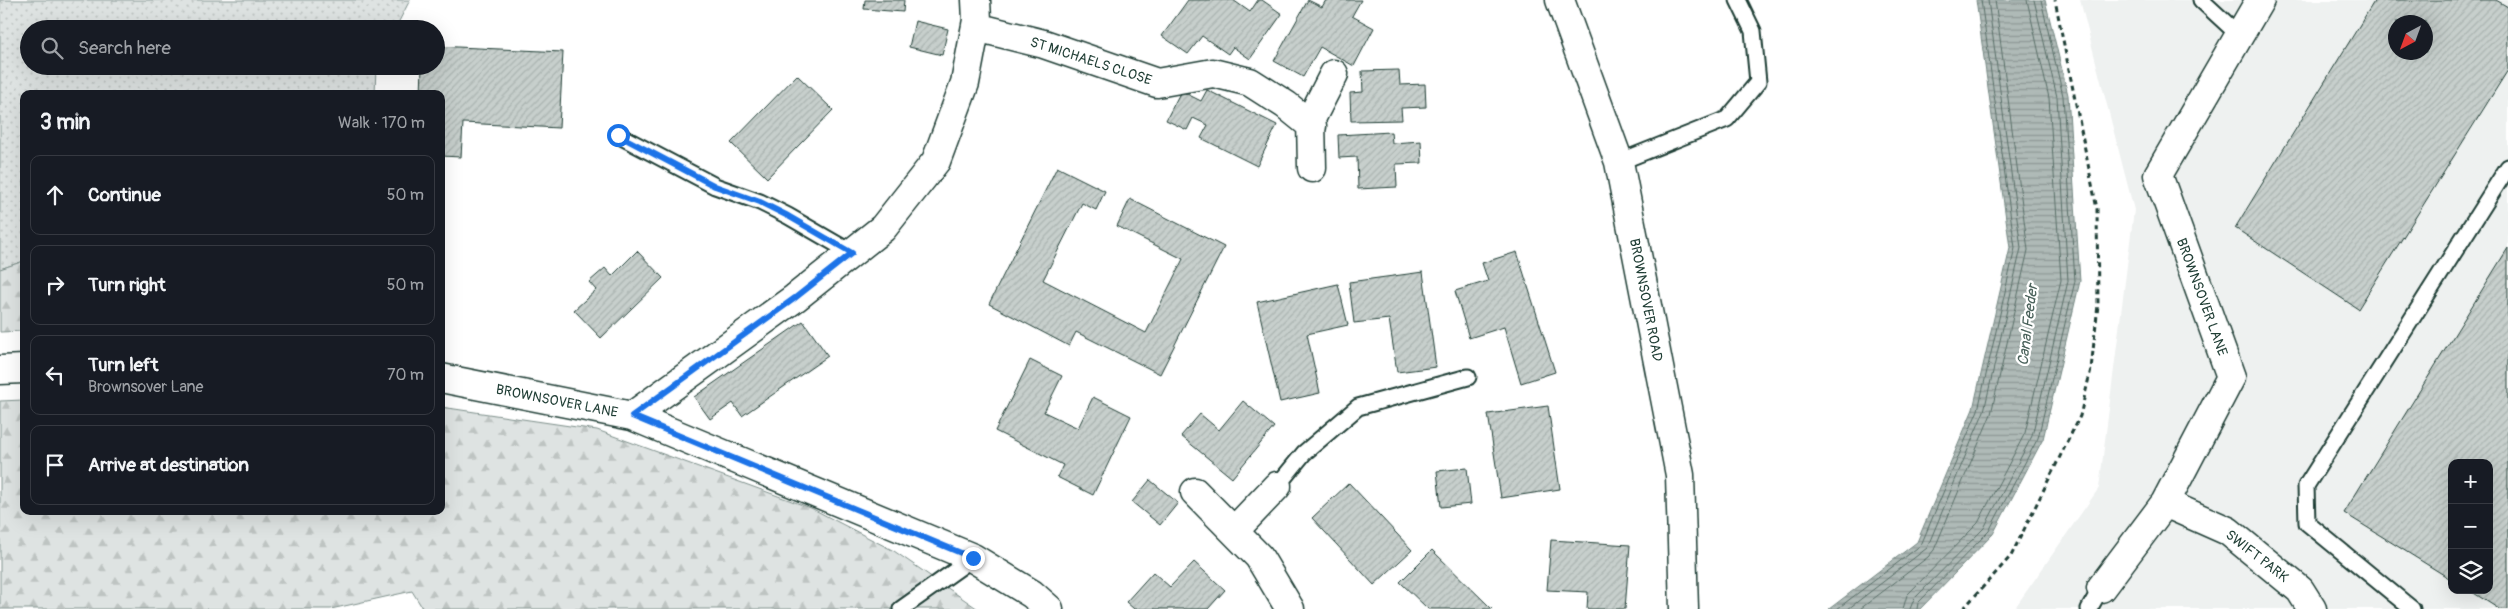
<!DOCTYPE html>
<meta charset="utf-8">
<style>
:root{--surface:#171b24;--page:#20242c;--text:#f1f3f6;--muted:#9ea1a6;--line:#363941}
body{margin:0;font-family:Pangolin,sans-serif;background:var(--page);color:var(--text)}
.controls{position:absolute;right:15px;bottom:15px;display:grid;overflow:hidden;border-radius:10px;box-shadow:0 5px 20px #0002}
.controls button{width:45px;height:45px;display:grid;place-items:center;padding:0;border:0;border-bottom:1px solid var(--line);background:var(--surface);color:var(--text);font:25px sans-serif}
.compass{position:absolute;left:2388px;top:15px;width:45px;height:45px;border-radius:50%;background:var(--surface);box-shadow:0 5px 20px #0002;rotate:221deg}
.stop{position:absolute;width:15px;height:15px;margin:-11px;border:4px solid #1a73e8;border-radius:50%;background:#fff}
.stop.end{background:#1a73e8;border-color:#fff;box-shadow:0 1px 5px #0008}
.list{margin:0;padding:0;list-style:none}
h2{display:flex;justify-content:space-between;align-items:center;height:65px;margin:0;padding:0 20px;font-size:21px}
h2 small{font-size:16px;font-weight:400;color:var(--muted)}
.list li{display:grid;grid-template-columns:32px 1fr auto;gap:15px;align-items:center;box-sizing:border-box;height:80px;margin:0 10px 10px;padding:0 10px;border:1px solid var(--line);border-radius:10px}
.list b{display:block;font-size:19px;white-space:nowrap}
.list p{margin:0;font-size:16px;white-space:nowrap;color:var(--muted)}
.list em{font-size:16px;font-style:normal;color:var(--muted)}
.icon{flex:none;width:28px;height:28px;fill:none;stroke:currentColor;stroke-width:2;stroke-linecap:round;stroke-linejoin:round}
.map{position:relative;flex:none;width:2508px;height:609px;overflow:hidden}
.search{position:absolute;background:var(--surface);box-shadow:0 5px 20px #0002;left:20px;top:20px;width:425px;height:55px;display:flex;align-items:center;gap:12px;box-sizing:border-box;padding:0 18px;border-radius:28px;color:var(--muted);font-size:19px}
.panel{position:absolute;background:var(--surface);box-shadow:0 5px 20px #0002;left:20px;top:90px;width:425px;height:425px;border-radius:10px}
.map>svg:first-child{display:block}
.built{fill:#eef1f0;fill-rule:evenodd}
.grass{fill:url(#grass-dots);stroke:#7e908b}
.forest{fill:url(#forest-firs);stroke:#7e908b}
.water{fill:url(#water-rules);stroke:#758883}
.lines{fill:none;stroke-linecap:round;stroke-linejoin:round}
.shore{stroke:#596f68;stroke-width:1}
.building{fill:url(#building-hatch);stroke:#1f3d34;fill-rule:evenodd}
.lane-casing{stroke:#1f3d34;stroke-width:19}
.street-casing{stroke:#1f3d34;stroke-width:31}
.secondary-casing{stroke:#1f3d34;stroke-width:31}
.path{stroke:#1f3d34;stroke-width:3;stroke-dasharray:5 4;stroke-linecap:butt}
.lane{stroke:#fff;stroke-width:15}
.street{stroke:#fff;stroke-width:28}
.secondary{stroke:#fff;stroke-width:28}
.route{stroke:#1a73e8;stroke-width:6}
.labels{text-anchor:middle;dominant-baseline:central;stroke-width:4.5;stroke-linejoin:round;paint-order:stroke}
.street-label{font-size:14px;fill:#1f3d34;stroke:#fff}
.water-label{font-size:15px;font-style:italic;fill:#4a625b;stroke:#fff}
</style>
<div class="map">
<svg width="2508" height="609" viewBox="0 0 2508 609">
<defs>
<pattern id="grass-dots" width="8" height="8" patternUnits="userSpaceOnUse" patternTransform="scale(1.25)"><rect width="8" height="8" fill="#dee3e2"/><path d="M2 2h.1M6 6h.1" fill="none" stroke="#bec4c2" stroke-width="1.8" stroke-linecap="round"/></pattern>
<pattern id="forest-firs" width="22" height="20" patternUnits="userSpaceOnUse" patternTransform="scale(1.25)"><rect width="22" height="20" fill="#dee3e2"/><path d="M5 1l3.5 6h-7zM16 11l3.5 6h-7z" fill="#bec4c2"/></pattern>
<pattern id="water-rules" width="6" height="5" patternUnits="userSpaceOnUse" patternTransform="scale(1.25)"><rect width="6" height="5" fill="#afbab7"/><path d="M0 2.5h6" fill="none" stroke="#8e9896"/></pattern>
<pattern id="building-hatch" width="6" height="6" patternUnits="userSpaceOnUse" patternTransform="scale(1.25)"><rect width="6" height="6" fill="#c7cfcc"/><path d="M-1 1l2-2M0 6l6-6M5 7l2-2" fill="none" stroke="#aab3b0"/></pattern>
</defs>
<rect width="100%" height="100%" fill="#fff"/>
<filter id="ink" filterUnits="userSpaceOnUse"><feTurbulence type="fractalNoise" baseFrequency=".02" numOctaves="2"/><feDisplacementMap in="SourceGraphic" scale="10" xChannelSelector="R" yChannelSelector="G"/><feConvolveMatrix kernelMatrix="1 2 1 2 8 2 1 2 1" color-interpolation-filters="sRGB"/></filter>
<g filter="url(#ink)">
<path class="built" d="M 2080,0 L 2508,0 L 2508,609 L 2014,609 L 2099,488 L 2134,210 ZM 2396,22 L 2426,22 L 2426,52 L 2396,52 ZM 2452,463 L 2489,463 L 2489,590 L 2452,590 Z"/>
<path class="grass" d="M 0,0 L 410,0 L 395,29 L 29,29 L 29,66 L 376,66 L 375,94 L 24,94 L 24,261 L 0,269 Z"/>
<path class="forest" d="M 24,261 L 24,331 L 0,332 L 0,269 Z
M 24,400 L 24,511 L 441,511 L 441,407 L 597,430 L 811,508 L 894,551 L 978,609 L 423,609 L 412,591 L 331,609 L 0,609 L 0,401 Z"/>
<path class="water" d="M 1976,0 L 2045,0 L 2068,95 L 2080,281 L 2043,439 L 1993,534 L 1920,609 L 1829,609 L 1917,542 L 1973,409 L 2010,248 Z"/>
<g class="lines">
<path class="shore" d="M 1837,609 L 1921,545 L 1978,410 L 2015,248 L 1981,0
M 1848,609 L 1927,548 L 1984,411 L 2021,248 L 1988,0
M 1860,609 L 1928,557 L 1934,550 L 1991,414 L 2028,250 L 1995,0
M 1903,609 L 1907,595 L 1978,523 L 2025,433 L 2061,280 L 2049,98 L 2027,0
M 1910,609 L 1914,599 L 1984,528 L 2032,436 L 2068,281 L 2057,97 L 2034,0
M 1917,609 L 1918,603 L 1989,531 L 2038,438 L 2075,281 L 2063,96 L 2041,0"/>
</g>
<path class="building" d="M 865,0 L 904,0 L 903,12 L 864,9 Z
M 1188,0 L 1233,0 L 1250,12 L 1258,0 L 1262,0 L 1282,14 L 1250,59 L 1233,47 L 1228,54 L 1202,36 L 1188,54 L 1162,36 Z
M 1308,0 L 1322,7 L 1326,0 L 1361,0 L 1352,16 L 1374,28 L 1354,66 L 1320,47 L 1303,77 L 1274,61 Z
M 2375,0 L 2496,0 L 2508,7 L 2508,70 L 2358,309 L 2235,228 ZM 2396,22 L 2426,22 L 2426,52 L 2396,52 Z
M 915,21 L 948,29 L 942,55 L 909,47 Z
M 436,46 L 563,52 L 559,128 L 463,123 L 461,157 L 441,156 L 441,94 L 421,94 L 422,66 L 436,66 Z
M 1399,70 L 1400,85 L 1425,84 L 1426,107 L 1401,108 L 1402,120 L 1351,121 L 1350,93 L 1363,92 L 1362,71 Z
M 797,75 L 833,110 L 767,178 L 731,143 Z
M 1207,90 L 1277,125 L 1257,166 L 1201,138 L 1208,125 L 1193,118 L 1187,130 L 1166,120 L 1181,91 L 1201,101 Z
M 1391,132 L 1392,143 L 1421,141 L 1422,163 L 1396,164 L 1397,187 L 1358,189 L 1357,157 L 1339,158 L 1338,135 Z
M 1057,167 L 1105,191 L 1096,210 L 1082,203 L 1043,280 L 1146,333 L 1183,259 L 1117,226 L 1130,199 L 1224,247 L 1160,374 L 1076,332 L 1069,346 L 989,304 Z
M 2508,248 L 2508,609 L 2499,609 L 2469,590 L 2489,590 L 2489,463 L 2452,463 L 2452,580 L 2344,513 Z
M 637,251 L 663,278 L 601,338 L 574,310 L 596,290 L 589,282 L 605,268 L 612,276 Z
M 1517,252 L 1555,372 L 1521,383 L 1504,327 L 1469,338 L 1455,291 L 1488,281 L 1482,263 Z
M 1423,272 L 1436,367 L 1397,372 L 1389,319 L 1354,323 L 1349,282 Z
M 1338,284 L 1348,325 L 1307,334 L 1320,393 L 1280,402 L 1257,302 Z
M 803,321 L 828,356 L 742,416 L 733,403 L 710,419 L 694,397 Z
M 1030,360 L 1062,376 L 1044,412 L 1078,428 L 1093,397 L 1131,416 L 1093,495 L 1057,477 L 1063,465 L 995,431 Z
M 1243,401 L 1274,427 L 1232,478 L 1181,436 L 1200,414 L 1219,430 Z
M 1548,406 L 1560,489 L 1501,498 L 1488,414 Z
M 1467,468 L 1471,504 L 1441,507 L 1437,471 Z
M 1150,480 L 1178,503 L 1160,525 L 1132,502 Z
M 1349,483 L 1412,550 L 1374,585 L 1312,518 Z
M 1551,540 L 1630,545 L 1625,609 L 1587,609 L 1588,592 L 1547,590 Z
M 1432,550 L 1492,609 L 1428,609 L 1400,582 Z
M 1194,562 L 1225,590 L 1208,609 L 1134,609 L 1126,602 L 1153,572 L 1170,587 Z"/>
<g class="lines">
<g class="lane-casing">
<path id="lane" d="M 2201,0 L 2240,36
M 618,135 L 715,186 L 760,202 L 788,216 L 852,253
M 1619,162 L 1727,119 L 1758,82 L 1753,31 L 1738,0
M 1277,486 L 1304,453 L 1358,407 L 1468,377
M 901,609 L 973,558
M 2089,609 L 2101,588
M 2412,609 L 2307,523 L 2306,486 L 2508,167"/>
</g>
<g class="street-casing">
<path id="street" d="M 976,27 L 1044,44 L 1157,83 L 1213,73 L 1250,82 L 1286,105 L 1312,126
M 1312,168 L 1311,119 L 1334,74
M 0,370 L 24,369
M 441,378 L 632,416 L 973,558 L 1032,594 L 1049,609
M 632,416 L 795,298 L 883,228 L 936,161 L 965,83 L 977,20 L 976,0
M 1195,492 L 1259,557 L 1290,609
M 2165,503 L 2228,531 L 2300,590 L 2312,609
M 1235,530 L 1277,486
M 2101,588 L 2165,503 L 2231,377 L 2158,175 L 2260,0"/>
</g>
<g class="secondary-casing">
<path id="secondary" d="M 1560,0 L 1619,162 L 1680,475 L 1684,609"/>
</g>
<path class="path" d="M 1963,609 L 2011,556 L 2080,416 L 2091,369 L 2098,305 L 2097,209 L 2055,0"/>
<use href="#lane" class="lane"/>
<use href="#street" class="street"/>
<use href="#secondary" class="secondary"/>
</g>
</g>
<g class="lines" filter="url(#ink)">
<path class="route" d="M 618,135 L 715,186 L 760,202 L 788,216 L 852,253 L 795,298 L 632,416 L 973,558"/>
</g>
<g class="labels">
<g class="street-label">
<text transform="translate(1091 61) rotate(18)">ST MICHAELS CLOSE</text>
<text transform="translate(2202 297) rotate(70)">BROWNSOVER LANE</text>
<text transform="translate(1646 300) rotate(79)">BROWNSOVER ROAD</text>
<text transform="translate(557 401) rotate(11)">BROWNSOVER LANE</text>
<text transform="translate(2257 556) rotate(38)">SWIFT PARK</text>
</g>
<g class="water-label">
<text transform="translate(2028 325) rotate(-83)">Canal Feeder</text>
</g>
</g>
</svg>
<div class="controls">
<button>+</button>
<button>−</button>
<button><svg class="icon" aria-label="layers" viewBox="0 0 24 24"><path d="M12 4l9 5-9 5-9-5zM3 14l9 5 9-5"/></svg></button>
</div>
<svg class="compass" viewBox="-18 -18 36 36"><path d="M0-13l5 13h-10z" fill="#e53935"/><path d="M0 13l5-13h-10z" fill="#9ea1a6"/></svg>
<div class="stop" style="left:618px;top:135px"></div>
<div class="stop end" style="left:973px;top:558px"></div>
<div class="search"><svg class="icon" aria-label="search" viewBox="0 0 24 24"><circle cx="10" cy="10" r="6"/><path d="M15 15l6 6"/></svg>Search here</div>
<section class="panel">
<h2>3 min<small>Walk · 170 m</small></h2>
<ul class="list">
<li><svg class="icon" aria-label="ahead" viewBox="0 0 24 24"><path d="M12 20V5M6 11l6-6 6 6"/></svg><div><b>Continue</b></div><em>50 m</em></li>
<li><svg class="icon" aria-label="right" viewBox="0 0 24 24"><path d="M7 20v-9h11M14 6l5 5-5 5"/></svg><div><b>Turn right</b></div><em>50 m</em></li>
<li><svg class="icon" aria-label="left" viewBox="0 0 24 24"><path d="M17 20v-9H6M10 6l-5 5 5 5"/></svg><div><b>Turn left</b><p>Brownsover Lane</p></div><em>70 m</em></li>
<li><svg class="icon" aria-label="arrive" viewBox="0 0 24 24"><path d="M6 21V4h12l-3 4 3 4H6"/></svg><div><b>Arrive at destination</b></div></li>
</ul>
</section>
</div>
